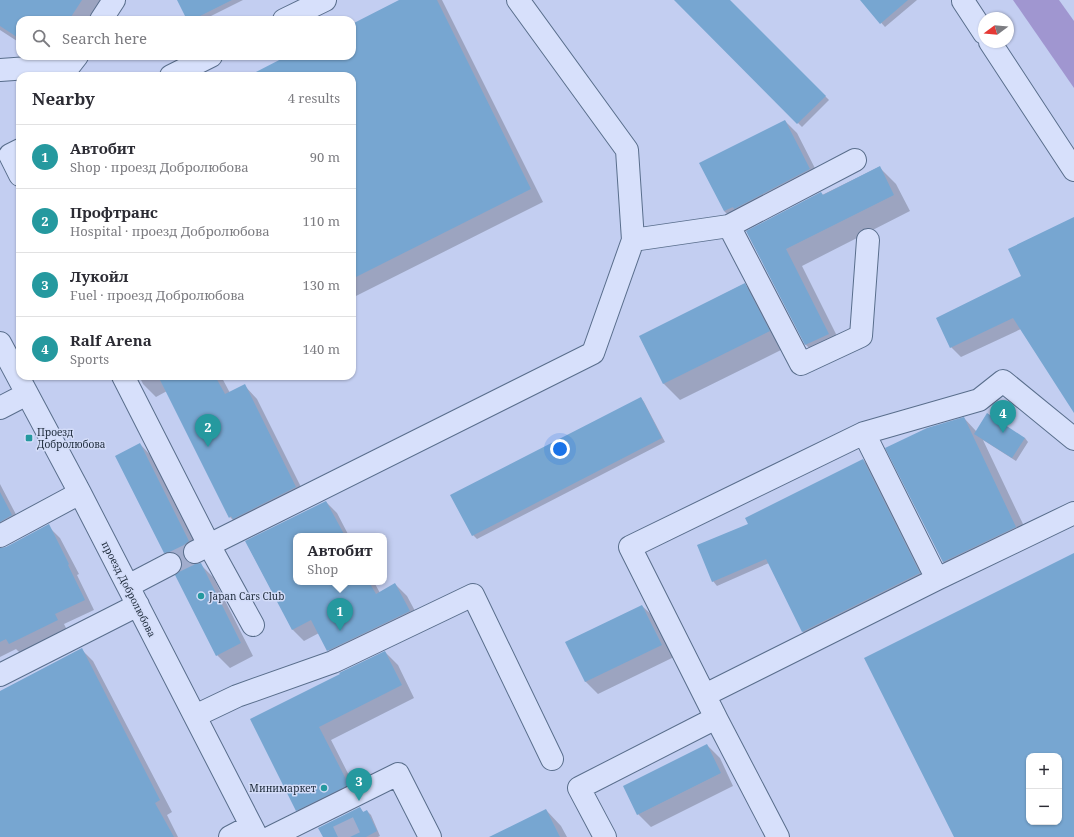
<!DOCTYPE html>
<meta charset="utf-8">
<style>
:root{--surface:#fff;--page:#f2f2f3;--text:#2b2b33;--muted:#7c7c81;--line:#e1e1e2;--accent:#25999f}
body{margin:0;font-family:"Noto Serif",serif;background:var(--page);color:var(--text)}
.controls{position:absolute;right:12px;bottom:12px;display:grid;overflow:hidden;border-radius:8px;box-shadow:0 1px 3px #0004}
.controls button{width:36px;height:36px;display:grid;place-items:center;padding:0;border:0;border-bottom:1px solid var(--line);background:var(--surface);color:var(--text);font:20px sans-serif}
.compass{position:absolute;left:978px;top:12px;width:36px;height:36px;border-radius:50%;background:var(--surface);box-shadow:0 1px 3px #0004;rotate:254deg}
.you{position:absolute;left:560px;top:449px;width:14px;height:14px;margin:-10px;border:3px solid #fff;border-radius:50%;background:#1a73e8;box-shadow:0 0 0 6px #1a73e833}
.badge{display:grid;place-items:center;width:26px;height:26px;border-radius:50%;background:var(--accent);color:#fff;font-size:13px;font-weight:700}
.pin{position:absolute;translate:-50% -33px;filter:drop-shadow(0 1px 2px #0008)}
.pin::after{content:'';position:absolute;top:21px;width:14px;height:12px;background:inherit;clip-path:polygon(0 0,100% 0,50% 100%)}
.popup{position:absolute;left:293px;top:533px;width:94px;height:52px;box-sizing:border-box;display:grid;place-content:center;border-radius:8px;background:var(--surface);filter:drop-shadow(0 1px 3px #0005);font-size:13px;white-space:nowrap;color:var(--muted)}
.popup b{font-size:15px;color:var(--text)}
.popup::after{content:'';position:absolute;left:50%;top:100%;margin-left:-8px;border:8px solid transparent;border-top-color:var(--surface)}
.list{margin:0;padding:0;list-style:none}
h2{display:flex;justify-content:space-between;align-items:center;height:52px;margin:0;padding:0 16px;font-size:17px}
h2 small{font-size:13px;font-weight:400;color:var(--muted)}
.list li{display:grid;grid-template-columns:26px 1fr auto;gap:12px;align-items:center;box-sizing:border-box;height:64px;padding:0 16px;border-top:1px solid var(--line)}
.list b{display:block;font-size:15px;white-space:nowrap}
.list p{margin:0;font-size:13px;white-space:nowrap;color:var(--muted)}
.list em{font-size:13px;font-style:normal;color:var(--muted)}
.icon{flex:none;width:22px;height:22px;fill:none;stroke:currentColor;stroke-width:2;stroke-linecap:round;stroke-linejoin:round}
.map{position:relative;flex:none;width:1074px;height:837px;overflow:hidden}
.search{position:absolute;background:var(--surface);box-shadow:0 1px 3px #0004;left:16px;top:16px;width:340px;height:44px;display:flex;align-items:center;gap:10px;box-sizing:border-box;padding:0 14px;border-radius:12px;color:var(--muted);font-size:15px}
.panel{position:absolute;background:var(--surface);box-shadow:0 1px 3px #0004;left:16px;top:72px;width:340px;height:308px;border-radius:12px}
.map>svg:first-child{display:block}
.green{fill:#a096d0}
.shadow{fill:#0003}
.building{fill:#77a6d1;fill-rule:evenodd}
.lines{fill:none;stroke-linecap:round;stroke-linejoin:round}
.minor-tunnel{stroke:#a2adcd;stroke-width:22;stroke-dasharray:22 11;stroke-linecap:butt}
.minor-casing{stroke:#596e8c;stroke-width:24}
.minor{stroke:#d7e0fb;stroke-width:22}
.poi-dot{fill:#25999f;stroke:#d3dcf8;stroke-width:1.5}
.labels{text-anchor:middle;dominant-baseline:central;stroke-width:3;stroke-linejoin:round;paint-order:stroke}
.poi-label{font-size:10px;fill:#1e2b3b;stroke:#d3dcf8;text-anchor:start}
.street-label{font-size:10px;fill:#1e2b3b;stroke:#d3dcf8}
</style>
<div class="map">
<svg width="1074" height="837" viewBox="0 0 1074 837">
<rect width="100%" height="100%" fill="#c3cef1"/>
<path class="green" d="M 1013,0 L 1059,0 L 1074,21 L 1074,88 Z"/>
<path class="shadow" d="M 0,0 L 103,0 L 90,20 L 20,20 L 20,43 L 0,30 Z
M 178,0 L 243,0 L 203,20 L 188,20 Z
M 401,0 L 442,0 L 543,202 L 352,298 L 352,76 L 250,76 L 290,56 L 352,56 L 352,25 Z
M 675,0 L 729,0 L 829,100 L 802,127 Z
M 861,0 L 917,0 L 885,27 Z
M 785,121 L 797,133 L 822,182 L 737,223 L 724,211 Z
M 879,167 L 896,184 L 910,211 L 802,266 L 844,350 L 823,361 L 806,345 L 747,232 Z
M 1074,218 L 1074,407 L 1021,329 L 961,357 L 951,347 L 1023,277 Z
M 744,284 L 761,301 L 785,348 L 680,400 L 664,384 L 640,337 Z
M 139,376 L 221,376 L 230,393 L 245,386 L 257,399 L 308,501 L 243,530 L 230,517 L 167,391 L 156,397 L 143,384 Z
M 641,398 L 644,402 L 665,442 L 477,539 L 473,535 Z
M 964,418 L 976,431 L 1025,438 L 1028,442 L 1016,461 L 983,440 L 1032,543 L 960,578 L 943,562 L 887,448 Z
M 140,444 L 152,457 L 201,554 L 197,558 L 194,566 L 200,564 L 213,577 L 253,656 L 230,668 L 217,655 L 182,571 L 184,564 L 178,565 L 165,552 Z
M 863,460 L 867,464 L 924,578 L 808,636 L 803,632 L 769,563 L 717,586 L 713,581 L 750,524 Z
M 0,484 L 21,524 L 0,534 Z
M 326,502 L 337,513 L 349,536 L 296,536 L 296,582 L 374,582 L 380,593 L 395,584 L 407,596 L 421,622 L 340,662 L 328,650 L 319,633 L 304,641 L 293,630 L 246,542 Z
M 50,528 L 60,538 L 79,574 L 77,575 L 94,610 L 64,624 L 67,630 L 20,653 L 16,649 L 0,657 L 0,555 Z
M 642,606 L 655,618 L 674,657 L 598,694 L 585,681 Z
M 81,649 L 93,661 L 172,812 L 167,815 L 178,837 L 0,837 L 0,693 Z
M 385,652 L 398,665 L 414,698 L 331,740 L 360,797 L 309,823 L 297,810 L 252,720 Z
M 707,745 L 720,758 L 733,786 L 651,827 L 638,814 Z
M 360,808 L 364,813 L 367,811 L 371,815 L 380,836 L 378,837 L 324,837 Z
M 546,810 L 561,826 L 567,837 L 491,837 Z"/>
<path class="building" d="M 0,0 L 82,0 L 69,20 L 20,20 L 20,39 L 0,26 Z
M 177,0 L 232,0 L 192,20 L 187,20 Z
M 399,0 L 437,0 L 531,189 L 352,279 L 352,76 L 248,76 L 287,56 L 352,56 L 352,24 Z
M 674,0 L 730,0 L 826,96 L 797,124 Z
M 860,0 L 908,0 L 880,24 Z
M 785,120 L 810,169 L 734,209 L 733,207 L 724,211 L 699,163 Z
M 880,166 L 894,195 L 786,249 L 829,334 L 805,345 L 746,231 L 821,192 L 823,195 Z
M 1074,217 L 1074,413 L 1013,318 L 950,348 L 936,318 L 1021,276 L 1008,249 Z
M 745,283 L 770,331 L 663,384 L 639,336 Z
M 158,376 L 215,376 L 225,394 L 245,384 L 296,487 L 233,519 L 231,516 L 229,518 Z
M 641,397 L 662,438 L 472,536 L 450,495 Z
M 987,413 L 1025,438 L 1012,458 L 974,434 Z
M 964,417 L 1016,527 L 943,562 L 885,448 L 927,428 Z
M 140,443 L 189,541 L 184,545 L 183,552 L 184,557 L 188,563 L 195,564 L 201,563 L 241,643 L 216,656 L 175,575 L 181,570 L 182,565 L 181,559 L 176,553 L 170,552 L 164,553 L 115,456 Z
M 863,459 L 920,573 L 802,632 L 766,559 L 712,582 L 697,545 L 748,524 L 745,518 Z
M 0,492 L 12,515 L 0,522 Z
M 326,501 L 345,536 L 296,536 L 296,582 L 369,582 L 376,594 L 395,583 L 410,611 L 327,651 L 311,620 L 292,630 L 245,541 Z
M 49,524 L 69,564 L 68,565 L 85,600 L 55,614 L 58,620 L 9,644 L 6,639 L 0,642 L 0,548 L 6,547 Z
M 1074,553 L 1074,837 L 954,837 L 864,658 ZM 1029,756 L 1059,756 L 1059,822 L 1029,822 Z
M 642,605 L 662,645 L 585,682 L 565,642 Z
M 82,648 L 160,800 L 155,803 L 174,837 L 0,837 L 0,691 Z
M 385,651 L 402,685 L 319,727 L 349,785 L 296,811 L 250,719 L 340,674 L 339,673 Z
M 707,744 L 721,773 L 637,815 L 623,786 Z
M 360,807 L 363,812 L 367,810 L 377,831 L 366,837 L 323,837 L 318,828 Z
M 546,809 L 560,837 L 489,837 Z"/>
<g class="lines">
<path class="minor-tunnel" d="M 170,564 L 195,552
M 343,822 L 350,837"/>
<g class="minor-casing">
<path id="minor" d="M 963,1 L 984,33
M 101,20 L 114,0
M 284,20 L 325,0
M 990,42 L 1074,170
M 0,70 L 70,65 L 77,56
M 171,76 L 211,56
M 20,150 L 10,155 L 20,175
M 729,226 L 855,160
M 633,240 L 729,226 L 801,364 L 861,336 L 868,240
M 0,343 L 80,493 L 257,837
M 123,376 L 209,545 L 253,625
M 0,408 L 27,394
M 864,433 L 979,400 L 1003,381 L 1074,439
M 0,536 L 80,493
M 195,552 L 593,353 L 633,240 L 627,150 L 518,0
M 128,586 L 170,564
M 0,675 L 138,605
M 705,695 L 937,579 L 1074,513
M 195,716 L 237,696 L 333,662 L 473,595 L 552,759
M 716,718 L 630,547 L 864,433 L 937,579
M 230,837 L 251,826
M 271,837 L 398,774 L 430,837
M 605,837 L 579,788 L 716,718 L 778,837"/>
</g>
<use href="#minor" class="minor"/>
</g>
<g class="poi-dot">
<rect x="25" y="434" width="8" height="8" rx="2"/>
<circle cx="201" cy="596" r="4"/>
<circle cx="324" cy="788" r="4"/>
</g>
<g class="labels">
<g class="poi-label">
<text x="37" y="432">Проезд<tspan x="37" dy="12">Добролюбова</tspan></text>
<text x="209" y="596">Japan Cars Club</text>
<text x="316" y="788" text-anchor="end">Минимаркет</text>
</g>
<g class="street-label">
<text transform="translate(129 589) rotate(63)">проезд Добролюбова</text>
</g>
</g>
</svg>
<div class="controls">
<button>+</button>
<button>−</button>
</div>
<svg class="compass" viewBox="-18 -18 36 36"><path d="M0-13l5 13h-10z" fill="#e53935"/><path d="M0 13l5-13h-10z" fill="#7c7c81"/></svg>
<div class="you"></div>
<div class="pin badge" style="left:340px;top:631px">1</div>
<div class="popup"><b>Автобит</b>Shop</div>
<div class="pin badge" style="left:208px;top:447px">2</div>
<div class="pin badge" style="left:359px;top:801px">3</div>
<div class="pin badge" style="left:1003px;top:433px">4</div>
<div class="search"><svg class="icon" aria-label="search" viewBox="0 0 24 24"><circle cx="10" cy="10" r="6"/><path d="M15 15l6 6"/></svg>Search here</div>
<section class="panel">
<h2>Nearby<small>4 results</small></h2>
<ul class="list">
<li><span class="badge">1</span><div><b>Автобит</b><p>Shop · проезд Добролюбова</p></div><em>90 m</em></li>
<li><span class="badge">2</span><div><b>Профтранс</b><p>Hospital · проезд Добролюбова</p></div><em>110 m</em></li>
<li><span class="badge">3</span><div><b>Лукойл</b><p>Fuel · проезд Добролюбова</p></div><em>130 m</em></li>
<li><span class="badge">4</span><div><b>Ralf Arena</b><p>Sports</p></div><em>140 m</em></li>
</ul>
</section>
</div>
